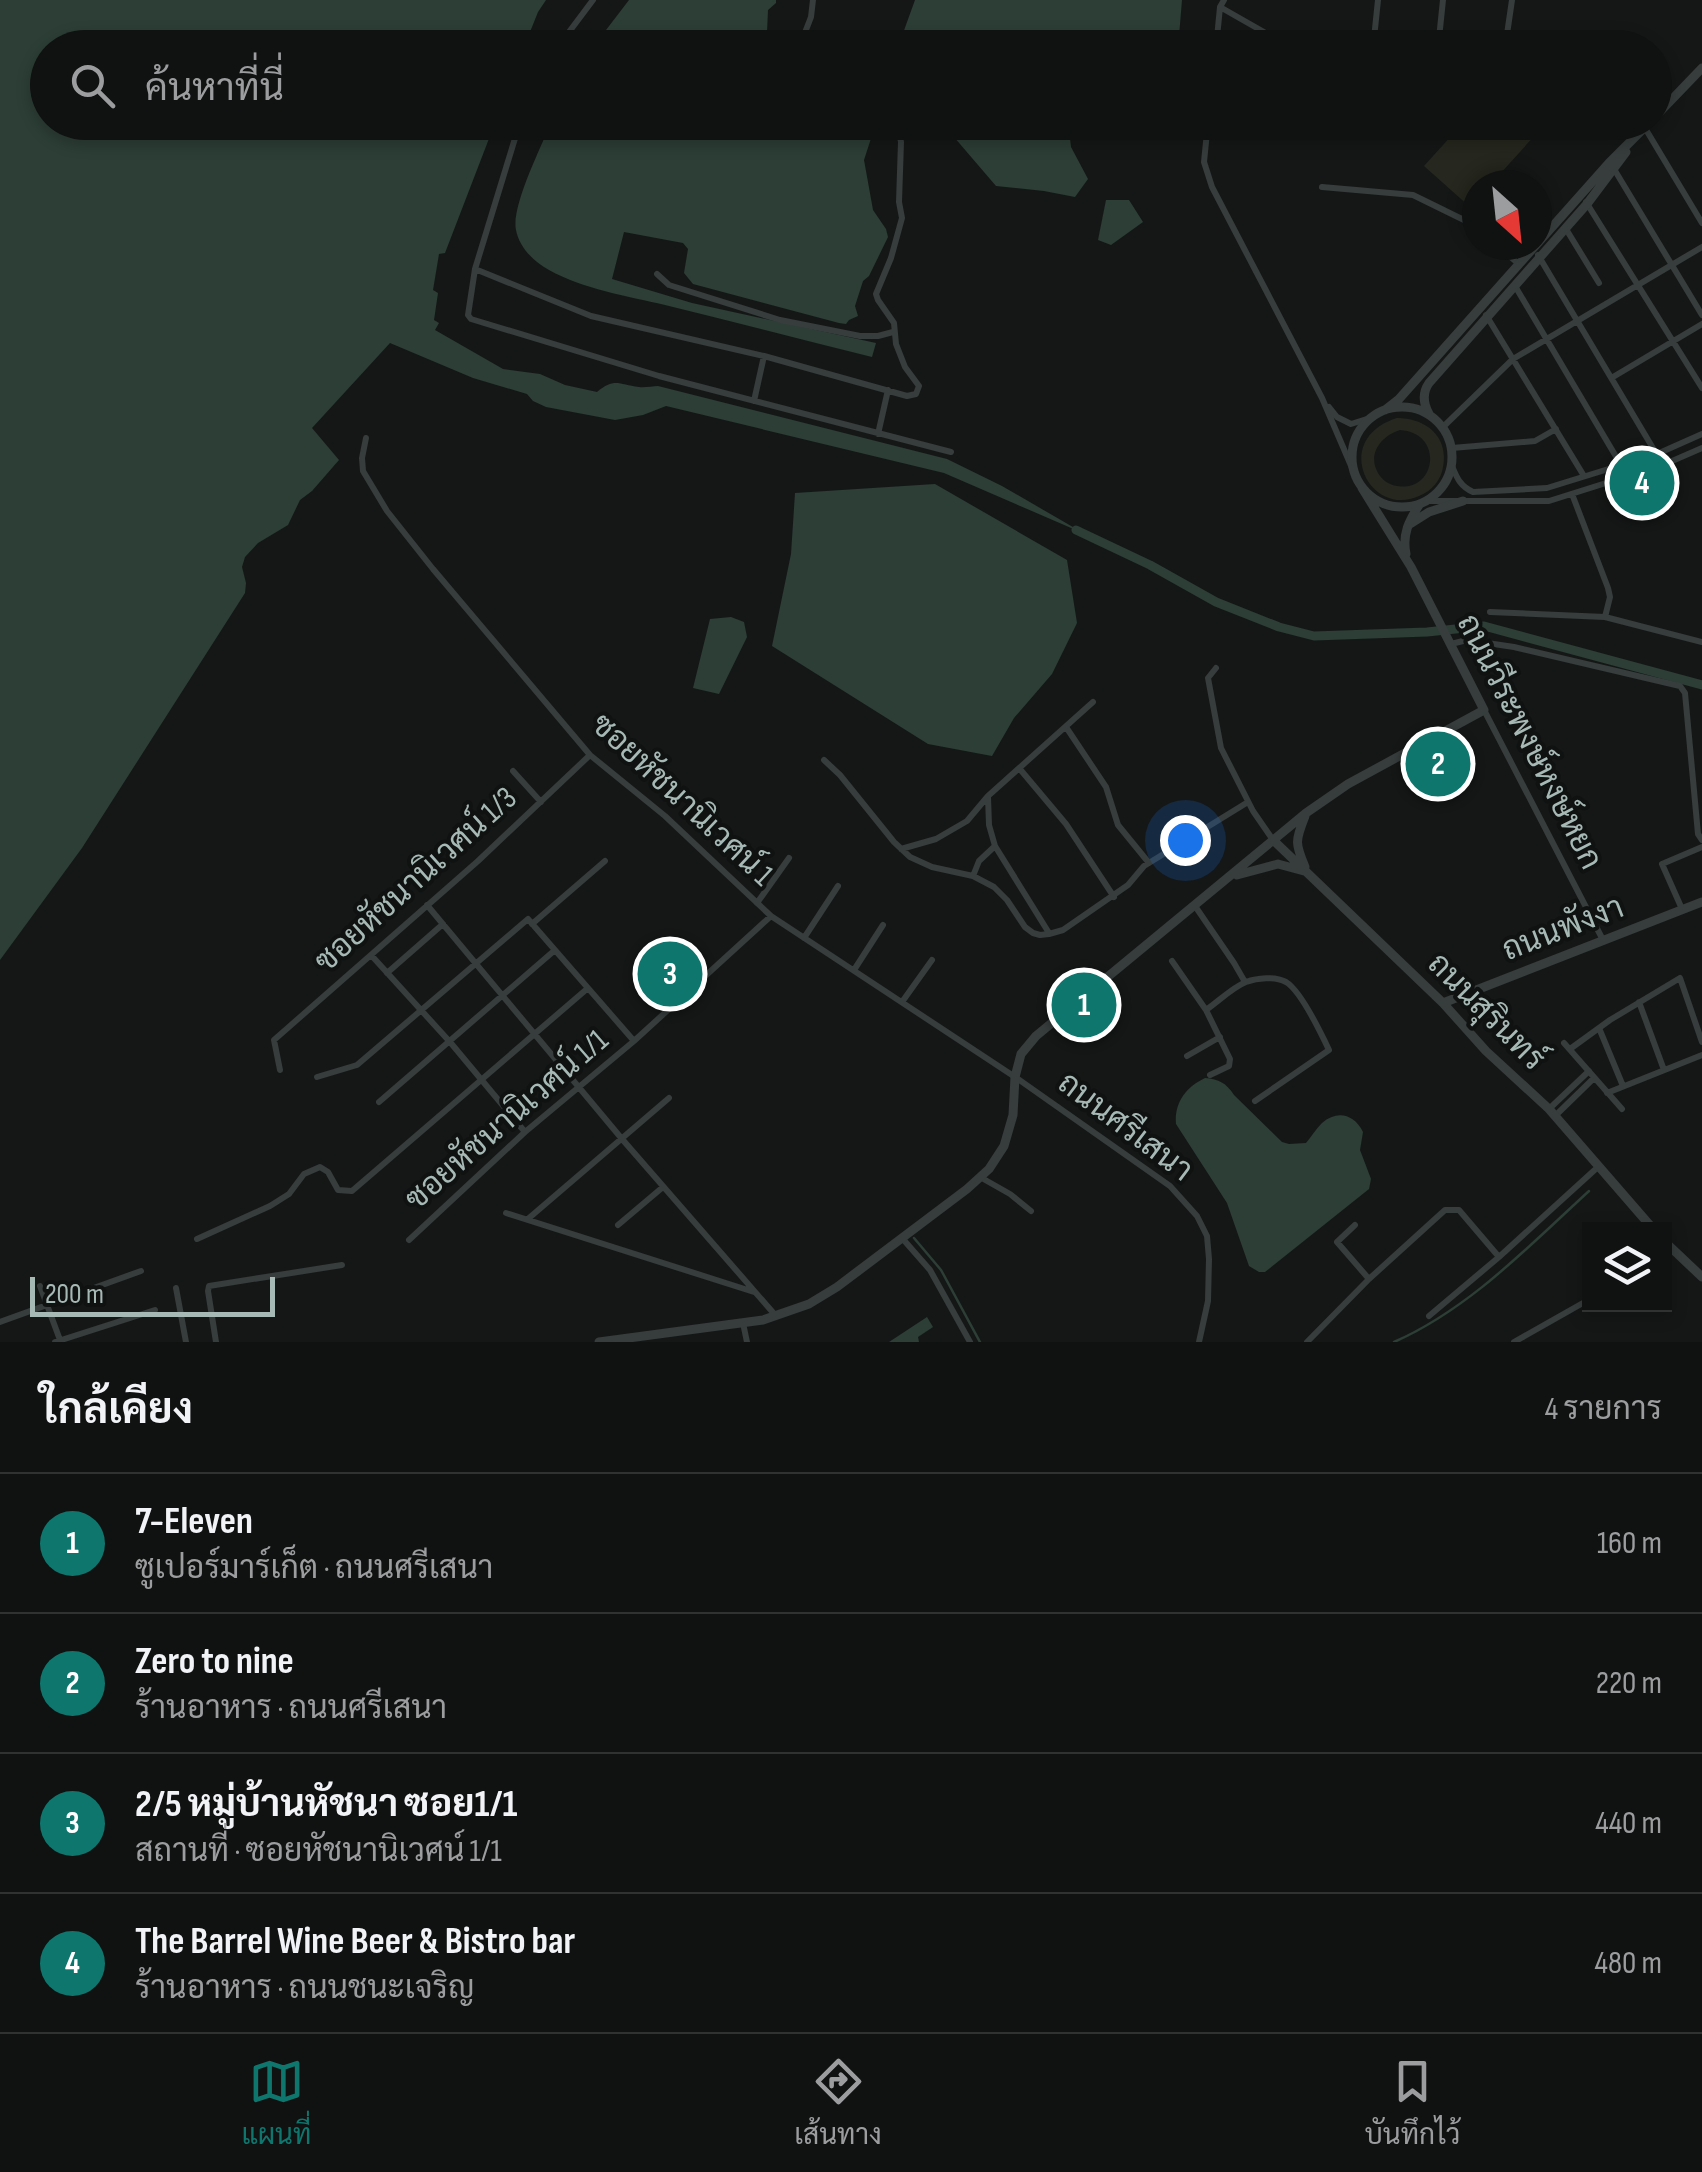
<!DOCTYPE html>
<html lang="th">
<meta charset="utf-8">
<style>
:root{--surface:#101111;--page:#191a1a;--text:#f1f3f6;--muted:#9c9d9f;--line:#303131;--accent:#0f766e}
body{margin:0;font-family:"Sofia Sans Condensed",Sarabun,sans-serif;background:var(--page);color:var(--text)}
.controls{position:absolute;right:30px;bottom:30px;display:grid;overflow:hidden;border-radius:0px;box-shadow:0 5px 15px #0003}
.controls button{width:90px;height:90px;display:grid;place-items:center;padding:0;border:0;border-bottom:2px solid var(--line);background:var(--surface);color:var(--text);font:50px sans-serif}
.compass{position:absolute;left:1462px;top:170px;width:90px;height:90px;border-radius:50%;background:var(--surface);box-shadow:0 5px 15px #0003;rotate:153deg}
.scale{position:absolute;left:30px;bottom:25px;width:245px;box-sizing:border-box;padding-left:10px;border:5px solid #a6b9b5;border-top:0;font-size:28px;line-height:35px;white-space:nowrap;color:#a6b9b5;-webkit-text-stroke:8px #101212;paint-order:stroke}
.you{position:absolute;left:1185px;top:840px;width:35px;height:35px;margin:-25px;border:8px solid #fff;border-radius:50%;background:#1a73e8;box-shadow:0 0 0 15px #1a73e833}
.badge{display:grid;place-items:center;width:65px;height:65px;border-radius:50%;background:var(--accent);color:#fff;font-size:32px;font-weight:700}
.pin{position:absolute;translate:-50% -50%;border:5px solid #fff;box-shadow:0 2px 10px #0006}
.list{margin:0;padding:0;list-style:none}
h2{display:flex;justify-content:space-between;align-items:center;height:130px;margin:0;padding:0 40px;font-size:42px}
h2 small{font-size:32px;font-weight:400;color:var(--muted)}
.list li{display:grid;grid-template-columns:65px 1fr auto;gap:30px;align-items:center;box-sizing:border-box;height:140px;padding:0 40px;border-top:2px solid var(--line)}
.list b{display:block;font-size:38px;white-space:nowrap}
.list p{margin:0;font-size:32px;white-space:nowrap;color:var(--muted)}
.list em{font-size:32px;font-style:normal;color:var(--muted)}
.icon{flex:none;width:55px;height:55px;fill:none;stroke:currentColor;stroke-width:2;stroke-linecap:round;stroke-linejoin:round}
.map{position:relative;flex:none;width:1702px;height:1342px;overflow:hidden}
.search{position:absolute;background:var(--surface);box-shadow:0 5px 15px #0003;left:30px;right:30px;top:30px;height:110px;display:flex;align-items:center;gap:25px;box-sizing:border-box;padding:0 35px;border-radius:55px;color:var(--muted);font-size:38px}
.sheet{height:690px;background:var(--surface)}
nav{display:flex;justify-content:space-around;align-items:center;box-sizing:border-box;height:140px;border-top:2px solid var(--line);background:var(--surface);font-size:28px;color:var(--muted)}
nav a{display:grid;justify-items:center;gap:5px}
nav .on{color:var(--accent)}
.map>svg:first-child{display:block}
.green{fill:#26281f;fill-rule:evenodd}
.water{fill:#2c3e36}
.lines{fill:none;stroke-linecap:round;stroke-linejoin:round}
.stream{stroke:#2c3e36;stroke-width:2.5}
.canal{stroke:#2c3e36;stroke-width:9}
.minor{stroke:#363d3c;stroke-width:6}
.tertiary{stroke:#363d3c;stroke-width:9}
.labels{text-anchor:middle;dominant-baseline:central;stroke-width:8;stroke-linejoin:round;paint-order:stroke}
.street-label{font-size:32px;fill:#a6b9b5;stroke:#101212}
</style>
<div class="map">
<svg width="1702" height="1342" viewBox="0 0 1702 1342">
<rect width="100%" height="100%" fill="#151717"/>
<path class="green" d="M 1463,123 L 1546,123 L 1490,185 L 1477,185 L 1477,199 L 1470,207 L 1424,166 Z
M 1397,418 C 1425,418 1449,436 1443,467 C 1441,480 1432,491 1419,496 C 1369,519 1330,439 1397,418 ZM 1400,430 C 1445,433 1436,493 1397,486 C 1389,485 1382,480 1378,473 C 1367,454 1381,436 1400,430 Z"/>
<path class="water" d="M 0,0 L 546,0 L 538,12 L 524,47 L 48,48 L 48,122 L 495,123 L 445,253 L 439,254 L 433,290 L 438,293 L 434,320 L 439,323 L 435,330 L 503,369 L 540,374 L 565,385 L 597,392 C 615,377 619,385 639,387 C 644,388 653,386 658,386 L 947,459 L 1002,486 L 1085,534 L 944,473 L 666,406 L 643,415 L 615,420 L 546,407 L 533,401 L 527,394 L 473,378 L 390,343 L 312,428 L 339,460 L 312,491 L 300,500 L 288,525 L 258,543 L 245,557 L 242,567 L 246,583 L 245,593 L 82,848 L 0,960 Z
M 629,0 L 776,0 L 776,3 L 768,10 L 767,32 L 749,37 L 744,47 L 593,47 Z
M 915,0 L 1182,0 L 1179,36 L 1175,47 L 898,47 Z
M 833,122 L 844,128 L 854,126 L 856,123 L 876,123 L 864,160 L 873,210 L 886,229 L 888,237 L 869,276 L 863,281 L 855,306 L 858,316 L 849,320 L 846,324 L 839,323 L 693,284 L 684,273 L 688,249 L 683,243 L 624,232 L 612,279 L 692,303 L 876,343 L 872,357 C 803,340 734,322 665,305 C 627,296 583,289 549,270 C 534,262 519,247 516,230 C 511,207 541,147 551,123 Z
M 942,123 L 1152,123 L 1151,128 L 1114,136 L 1087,125 L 1069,130 L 1071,147 L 1088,179 L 1075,197 L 1044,191 L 996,186 Z
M 1106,200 L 1129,200 L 1143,222 L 1111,245 L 1098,240 Z
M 935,484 L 1067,560 L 1077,623 L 1052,674 L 1014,718 L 992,756 L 928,744 L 772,646 L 791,554 L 795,493 Z
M 731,617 L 744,622 L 747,637 L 719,694 L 693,688 L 710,619 Z
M 1205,1078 C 1219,1079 1226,1083 1234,1095 L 1282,1142 L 1289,1144 L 1306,1143 C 1311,1137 1316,1129 1322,1123 C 1337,1110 1354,1114 1363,1132 L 1360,1150 L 1371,1179 L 1369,1189 L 1265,1272 L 1259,1272 L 1249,1266 L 1227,1203 L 1176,1124 C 1174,1103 1186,1087 1205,1078 Z
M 927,1317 L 933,1327 L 918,1337 L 919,1342 L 889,1342 Z"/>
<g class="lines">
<path class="stream" d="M 914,1238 L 941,1270 L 980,1342
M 1394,1342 C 1469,1309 1529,1246 1589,1191"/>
<path class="canal" d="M 1076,530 L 1150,565 L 1216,602 L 1279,627 L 1314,636 L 1427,632 L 1484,626 L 1702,685"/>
<path class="minor" d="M 1220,7 L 1292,48
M 557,48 L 593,0
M 799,48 L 811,17 L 813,0
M 1216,48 L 1220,7 L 1224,0
M 1373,48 L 1378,0
M 1438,48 L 1443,0
M 1505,48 L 1512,0
M 520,122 L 475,269 L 468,315 L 471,319 L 659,376 L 951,452
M 1208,122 L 1204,162 L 1212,187 L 1322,398 L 1355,475
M 1645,128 L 1702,223
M 1614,169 L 1702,315
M 1322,187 L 1413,195 L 1466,221 L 1477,230
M 1586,202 L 1702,388
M 1566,229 L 1599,283
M 1496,245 L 1519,264
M 1538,255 L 1663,465
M 475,269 L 591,316 L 764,356 L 907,396 L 916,394 L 919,386 L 905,367 L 896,344 L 894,323 L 878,300 L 876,294 L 891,258 L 902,218 L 899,202 L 901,142 L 897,122
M 657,274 L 669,285 L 780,320 L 860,336 L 878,336 L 893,332
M 1515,286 L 1621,465
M 1486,315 L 1584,476
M 1613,377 L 1702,324
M 754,401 L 764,356
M 1329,407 L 1337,417 L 1351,424 L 1370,418
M 1443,427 L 1513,359 L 1702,247
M 878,434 L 888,390
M 366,438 L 362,458 L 363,471 L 387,511 L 433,569 L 590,755 L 665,816 L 771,916 L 1015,1077 L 1170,1186 L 1197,1216 L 1207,1236 L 1209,1259 L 1208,1301 L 1199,1342
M 1452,448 L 1535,441 L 1556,429
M 1452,466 C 1457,478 1460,486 1473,492 L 1547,488 L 1657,454 L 1702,434
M 1572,494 L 1608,588 L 1610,597 L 1605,617
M 1427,501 L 1549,501 L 1663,465 L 1702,448
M 1490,612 L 1605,617 L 1702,642
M 1451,644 L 1467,640 L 1514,647 L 1680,686 L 1685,693 L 1698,834 L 1702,840
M 1216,668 L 1208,678 L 1221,748 L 1253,811 L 1273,840
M 1484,710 L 1603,940
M 1066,727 L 1106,787 L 1118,825 L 1149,863
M 824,760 L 840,775 L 894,842 L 910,857 L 932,867 L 973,876 L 994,887 L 1007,900 L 1025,927 L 1033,933 L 1040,935 L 1049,934 L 1063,930 L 1128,885 L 1144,866 L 1248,802
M 1019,768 L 1066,824 L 1114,897
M 513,771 L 541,802
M 988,797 L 989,825 L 995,846 L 1049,933
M 901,849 L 936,839 L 967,821 L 988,796 L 1093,702
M 973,876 L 979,861 L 995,846
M 757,903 L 789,858
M 427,905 L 622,1139 L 776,1316
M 1195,906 L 1234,963 L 1245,982
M 1682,909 L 1662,864 L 1702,847
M 532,924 L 605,861
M 804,938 L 838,886
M 371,955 L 450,1042 L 525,1132
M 1172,961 L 1206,1010
M 854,970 L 883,925
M 387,973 L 443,924
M 902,1002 L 932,960
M 1639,1002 L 1664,1070
M 1599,1028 L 1623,1086
M 1564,1043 L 1622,1109
M 1570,1049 L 1610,1020 L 1680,978 L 1702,1042
M 1187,1056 L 1220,1037
M 280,1070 L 274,1040 L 478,861 L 590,755
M 1210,1075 L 1229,1066 L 1230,1059 L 1206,1010 C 1219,1001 1233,987 1246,982 C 1257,978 1275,976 1286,982 C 1301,991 1321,1033 1329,1050 L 1255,1101
M 317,1077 L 357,1065 L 528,919 L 634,1041
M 1607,1093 L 1702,1055
M 379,1102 L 555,950
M 1549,1109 L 1589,1071
M 1555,1116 L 1594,1078
M 980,1177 L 1010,1194 L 1031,1211
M 506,1213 L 754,1292
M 529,1218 L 669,1098
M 618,1225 L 663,1187
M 1355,1225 L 1337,1242 L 1369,1279
M 902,1238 L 930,1270 L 970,1342
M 197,1239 L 270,1206 L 289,1194 L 304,1174 L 320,1167 L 328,1172 L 338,1190 L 352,1191 L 588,988
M 409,1240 L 525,1132 L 634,1041 L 771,916
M 1664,1256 L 1673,1251
M 40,1286 L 60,1340
M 176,1288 L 186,1342
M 1429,1316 L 1499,1257
M 0,1322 L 141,1271
M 743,1323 L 747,1342
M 55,1342 L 155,1310
M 216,1342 L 208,1291 L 209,1286 L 342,1265
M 1307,1342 L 1369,1279 L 1445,1210 L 1459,1210 L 1499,1257 L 1599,1166
M 1514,1342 L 1590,1299"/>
<path class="tertiary" d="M 1654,118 L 1702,68
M1352 457a50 50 0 1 1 100 0a50 50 0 1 1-100 0Z
M 1385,410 L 1399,399 L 1609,163 L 1650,122
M 1429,414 C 1423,403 1422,393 1429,383 L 1587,204 L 1626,152
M 1410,524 L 1429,512 L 1463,501
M 1406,554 C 1402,534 1409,521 1419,505
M 1305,816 C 1295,841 1295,843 1305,867
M 1273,840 L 1443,1003 L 1486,1051 L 1549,1109 L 1654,1230
M 1237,875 L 1278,864 L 1304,871
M 1443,1003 L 1702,902
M 1664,1241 L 1702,1277
M 599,1342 L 763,1320 L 809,1304 L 837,1287 L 967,1189 L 989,1169 L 1004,1146 L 1013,1115 L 1015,1077 L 1021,1054 L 1036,1036 L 1306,813 L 1348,784 L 1484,710 L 1411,567 L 1362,488"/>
</g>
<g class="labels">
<g class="street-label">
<text transform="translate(1529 742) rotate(63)">ถนนวีระพงษ์หงษ์หยก</text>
<text transform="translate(682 800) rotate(43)">ซอยหัชนานิเวศน์ 1</text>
<text transform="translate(416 880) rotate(-42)">ซอยหัชนานิเวศน์ 1/3</text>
<text transform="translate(1563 929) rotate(-21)">ถนนพังงา</text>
<text transform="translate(1486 1012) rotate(45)">ถนนสุรินทร์</text>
<text transform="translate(507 1120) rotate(-41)">ซอยหัชนานิเวศน์ 1/1</text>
<text transform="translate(1125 1127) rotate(37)">ถนนศรีเสนา</text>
</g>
</g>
</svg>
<div class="controls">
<button><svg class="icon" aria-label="layers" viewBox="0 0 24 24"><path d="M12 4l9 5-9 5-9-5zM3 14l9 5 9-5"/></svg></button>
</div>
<svg class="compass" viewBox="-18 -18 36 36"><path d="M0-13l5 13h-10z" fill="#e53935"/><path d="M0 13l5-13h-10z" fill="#9c9d9f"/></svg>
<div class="scale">200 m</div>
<div class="you"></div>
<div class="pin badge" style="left:1084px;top:1005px">1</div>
<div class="pin badge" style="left:1438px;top:764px">2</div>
<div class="pin badge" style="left:670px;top:974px">3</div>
<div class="pin badge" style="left:1642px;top:483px">4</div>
<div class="search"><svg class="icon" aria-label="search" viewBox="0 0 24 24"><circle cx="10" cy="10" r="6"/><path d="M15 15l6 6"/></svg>ค้นหาที่นี่</div>
</div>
<section class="sheet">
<h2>ใกล้เคียง<small>4 รายการ</small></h2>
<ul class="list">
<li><span class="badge">1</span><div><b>7-Eleven</b><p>ซูเปอร์มาร์เก็ต · ถนนศรีเสนา</p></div><em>160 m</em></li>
<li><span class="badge">2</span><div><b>Zero to nine</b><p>ร้านอาหาร · ถนนศรีเสนา</p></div><em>220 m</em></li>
<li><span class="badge">3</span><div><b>2/5 หมู่บ้านหัชนา ซอย1/1</b><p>สถานที่ · ซอยหัชนานิเวศน์ 1/1</p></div><em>440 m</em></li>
<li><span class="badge">4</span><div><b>The Barrel Wine Beer &amp; Bistro bar</b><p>ร้านอาหาร · ถนนชนะเจริญ</p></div><em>480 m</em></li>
</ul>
</section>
<nav>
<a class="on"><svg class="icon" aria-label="map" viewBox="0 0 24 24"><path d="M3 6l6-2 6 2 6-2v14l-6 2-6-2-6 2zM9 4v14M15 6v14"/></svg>แผนที่</a>
<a><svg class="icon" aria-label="directions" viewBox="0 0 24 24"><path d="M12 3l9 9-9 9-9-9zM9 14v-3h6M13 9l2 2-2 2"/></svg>เส้นทาง</a>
<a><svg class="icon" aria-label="saved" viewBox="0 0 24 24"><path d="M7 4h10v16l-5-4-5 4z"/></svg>บันทึกไว้</a>
</nav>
